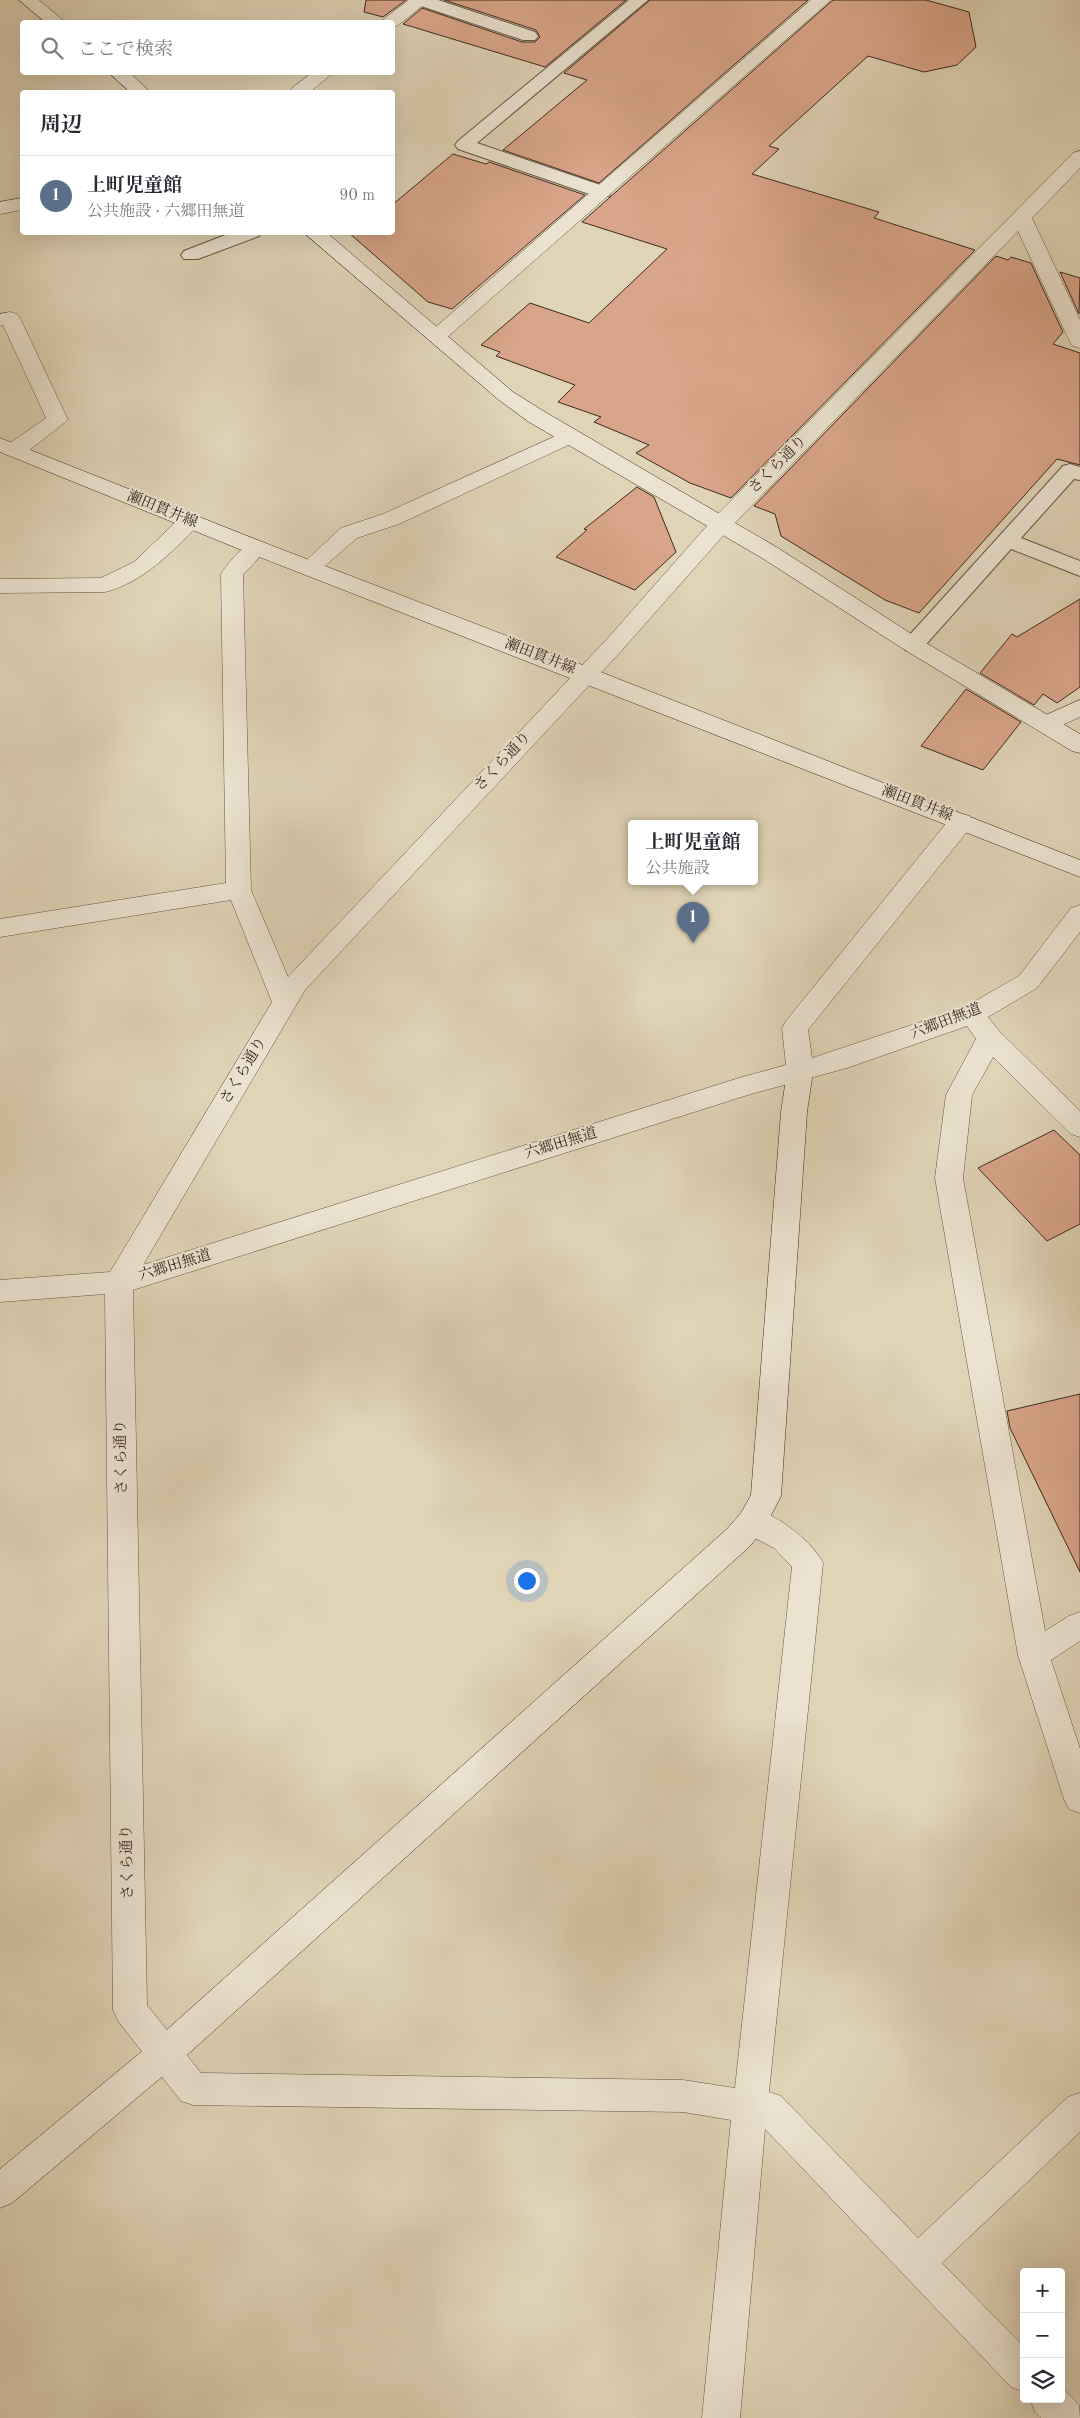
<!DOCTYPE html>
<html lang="ja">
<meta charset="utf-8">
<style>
:root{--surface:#fff;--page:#f7f7f7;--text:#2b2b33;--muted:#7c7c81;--line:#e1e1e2;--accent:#b45309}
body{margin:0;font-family:"Old Standard TT","Noto Serif JP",serif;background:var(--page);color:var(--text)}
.controls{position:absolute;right:15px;bottom:15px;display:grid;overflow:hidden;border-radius:5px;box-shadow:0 5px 20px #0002}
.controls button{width:45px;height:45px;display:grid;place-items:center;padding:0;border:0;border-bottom:1px solid var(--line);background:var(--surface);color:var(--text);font:25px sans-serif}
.you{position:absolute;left:526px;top:1580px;width:18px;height:18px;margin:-12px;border:4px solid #fff;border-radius:50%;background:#1a73e8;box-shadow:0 0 0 8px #1a73e833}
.badge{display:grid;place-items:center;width:32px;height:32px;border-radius:50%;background:var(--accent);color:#fff;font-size:16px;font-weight:700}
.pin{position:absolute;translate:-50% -41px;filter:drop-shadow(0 1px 2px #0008)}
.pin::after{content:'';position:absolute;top:26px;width:18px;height:15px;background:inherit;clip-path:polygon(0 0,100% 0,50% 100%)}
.popup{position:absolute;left:628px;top:820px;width:130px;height:65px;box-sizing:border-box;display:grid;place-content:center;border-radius:5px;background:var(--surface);filter:drop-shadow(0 1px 4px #0005);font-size:16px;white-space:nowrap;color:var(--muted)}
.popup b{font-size:19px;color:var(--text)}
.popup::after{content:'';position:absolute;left:50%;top:100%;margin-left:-10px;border:10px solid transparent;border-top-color:var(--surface)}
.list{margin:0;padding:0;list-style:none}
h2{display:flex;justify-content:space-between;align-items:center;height:65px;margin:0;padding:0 20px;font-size:21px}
h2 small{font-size:16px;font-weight:400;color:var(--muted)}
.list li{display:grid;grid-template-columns:32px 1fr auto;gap:15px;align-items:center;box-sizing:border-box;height:80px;padding:0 20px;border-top:1px solid var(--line)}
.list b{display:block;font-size:19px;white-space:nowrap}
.list p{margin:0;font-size:16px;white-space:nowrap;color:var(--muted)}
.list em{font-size:16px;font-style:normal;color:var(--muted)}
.icon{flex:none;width:28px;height:28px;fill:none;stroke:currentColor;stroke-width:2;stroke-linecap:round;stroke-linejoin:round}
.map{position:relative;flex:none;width:1080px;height:2418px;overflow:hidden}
.search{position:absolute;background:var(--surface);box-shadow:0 5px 20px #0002;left:20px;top:20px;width:375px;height:55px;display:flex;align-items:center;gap:12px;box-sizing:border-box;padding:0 18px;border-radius:5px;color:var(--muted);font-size:19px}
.panel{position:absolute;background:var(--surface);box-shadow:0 5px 20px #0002;left:20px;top:90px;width:375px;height:145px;border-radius:5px}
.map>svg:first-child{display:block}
.building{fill:#d9a58a;stroke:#3c2a20}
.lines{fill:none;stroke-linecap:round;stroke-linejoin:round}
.lane-casing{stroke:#655446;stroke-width:2}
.street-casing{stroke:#655446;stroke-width:1}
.secondary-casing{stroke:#3c2a20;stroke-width:1}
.lane{fill:#ebe3d0;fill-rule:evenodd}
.street{fill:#ebe3d0;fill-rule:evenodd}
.secondary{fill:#ebe3d0;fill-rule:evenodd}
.labels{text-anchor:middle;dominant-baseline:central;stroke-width:4;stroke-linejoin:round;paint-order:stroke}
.street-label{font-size:15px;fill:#3c2a20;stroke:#ebe3d0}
</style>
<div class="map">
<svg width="1080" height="2418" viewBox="0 0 1080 2418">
<rect width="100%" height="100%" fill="#e0d4b7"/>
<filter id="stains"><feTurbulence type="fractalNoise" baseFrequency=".004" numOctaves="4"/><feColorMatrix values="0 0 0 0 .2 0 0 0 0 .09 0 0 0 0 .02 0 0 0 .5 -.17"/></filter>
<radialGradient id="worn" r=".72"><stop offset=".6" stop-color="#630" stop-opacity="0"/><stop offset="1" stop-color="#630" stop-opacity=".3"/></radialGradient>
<path class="building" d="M 366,0 L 406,0 L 383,17 L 364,12 Z
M 444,0 L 626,0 L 545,67 L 403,24 L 422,8 L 522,42 L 535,42 L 540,37 L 536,30 Z
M 650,0 L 808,0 L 599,183 L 503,150 L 587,80 L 564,73 Z
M 833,0 L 926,0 L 969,12 L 976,47 L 957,65 L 924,72 L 868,56 L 769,146 L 779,149 L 752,174 L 879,212 L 874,218 L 975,250 L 731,498 L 690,483 L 636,453 L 649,445 L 594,422 L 601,417 L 558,402 L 575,385 L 496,356 L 500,352 L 481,345 L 530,303 L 589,323 L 667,249 L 582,222 Z
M 453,154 L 486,164 L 489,162 L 585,195 L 452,309 L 428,302 L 348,232 L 392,232 L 392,205 Z
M 996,256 L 1008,260 L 1011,257 L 1031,263 L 1063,332 L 1053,344 L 1080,353 L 1080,465 L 1057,459 L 919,613 L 885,600 L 781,536 L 775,514 L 754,506 Z
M 1060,272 L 1080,278 L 1079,314 Z
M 637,487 L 654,497 L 676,552 L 635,590 L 556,557 L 587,530 L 584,529 Z
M 1080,599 L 1080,687 L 1057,703 L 1043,694 L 1034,705 L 980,673 L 1012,634 L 1017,637 Z
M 966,689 L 1021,722 L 983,770 L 921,746 Z
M 1054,1130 L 1080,1155 L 1080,1224 L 1047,1241 L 978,1168 Z
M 1080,1394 L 1080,1572 L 1010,1428 L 1007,1411 Z"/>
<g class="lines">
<g class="lane-casing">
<path id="lane" d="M 412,0 L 438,0 L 535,32 L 538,36 L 535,40 L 523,40 L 415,4 Z
M 629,0 L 648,0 L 477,143 L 609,188 L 611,192 L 609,196 L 595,196 L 458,149 L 455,145 L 458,141 Z
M 233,232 L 261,232 L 259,236 L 198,259 L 184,259 L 181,255 L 184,251 Z
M 1070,464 L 1080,467 L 1080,480 L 1074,479 L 1021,538 L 1080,561 L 1080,576 L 1011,549 L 921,650 L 913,652 L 905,650 L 902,645 L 905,640 L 1063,466 Z"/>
</g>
<g class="street-casing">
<path id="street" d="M 409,0 L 430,0 L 397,26 L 392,27 L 392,22 L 382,22 L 385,18 Z
M 811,0 L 831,0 L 444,340 L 437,342 L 430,340 L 427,336 L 430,332 Z
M 313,72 L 334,72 L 310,92 L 290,92 L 292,88 Z
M 1080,151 L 1080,168 L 1032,218 L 1080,320 L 1080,348 L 1073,346 L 1070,342 L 1018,231 L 729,529 L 623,649 L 305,990 L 143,1265 L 739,1078 L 786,1065 L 782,1028 L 786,1021 L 952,816 L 961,814 L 970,816 L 973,822 L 970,828 L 808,1030 L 812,1058 L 963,1008 L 1019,976 L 1071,908 L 1080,905 L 1080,932 L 1037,988 L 988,1017 L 999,1031 L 1080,1111 L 1080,1137 L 1071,1134 L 993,1057 L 972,1095 L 963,1178 L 1045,1631 L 1069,1616 L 1080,1612 L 1080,1641 L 1051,1660 L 1080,1749 L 1080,1813 L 1069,1809 L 1064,1799 L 1018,1655 L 935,1178 L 946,1095 L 976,1039 L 967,1026 L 847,1068 L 751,1094 L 133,1290 L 147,2005 L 201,2073 L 683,2080 L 735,2088 L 792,1567 L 774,1548 L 741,1531 L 737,1522 L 741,1513 C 745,1512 749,1510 753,1510 C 775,1511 814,1544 823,1563 L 769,2092 L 781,2096 L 918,2238 L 1068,2097 L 1080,2093 L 1080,2132 L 942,2263 L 1024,2347 L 1024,2392 L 1011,2387 L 765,2129 L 740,2418 L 702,2418 L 731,2120 L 683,2112 L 193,2105 L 181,2101 L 118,2021 L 113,2010 L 105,1294 L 0,1302 L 0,1280 L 110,1272 L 272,1002 L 231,900 L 0,937 L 0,919 L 226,883 L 221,574 C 230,560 247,539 265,543 L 268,548 L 243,575 L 251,890 L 288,977 L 607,639 L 713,519 L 1073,153 Z
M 22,198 L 22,210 L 0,214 L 0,202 Z
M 10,312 L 17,314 L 20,318 L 68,420 L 23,455 L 15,456 L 7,455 L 4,450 L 7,445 L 46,418 L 3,325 L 0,326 L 0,314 Z
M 569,430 L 577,431 L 580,436 L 577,441 L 399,524 L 357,538 L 317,573 L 309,575 L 301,573 L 298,568 L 341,528 L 383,514 Z
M 190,514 L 198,516 L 201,521 L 198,526 C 170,553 144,582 105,592 L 0,593 L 0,579 L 101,578 L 134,562 L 182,516 Z
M 1080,700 L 1080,717 L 1053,729 L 1045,732 L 1037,729 L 1033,724 L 1037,719 Z
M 1061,2386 L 1079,2405 L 1080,2418 L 1041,2418 L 1035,2412 L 1030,2399 L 1061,2399 Z"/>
</g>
<g class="secondary-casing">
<path id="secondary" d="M 19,0 L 39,0 L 65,22 L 45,22 Z
M 108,72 L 129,72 L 150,92 L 130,92 Z
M 303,232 L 326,232 L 513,392 L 545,412 L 778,548 L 921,640 L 1080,734 L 1080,753 L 1072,751 L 905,650 L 762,558 L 529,422 L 499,400 Z
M 0,438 L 265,543 L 593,669 L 1080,860 L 1080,877 L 249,553 L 0,452 Z
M 800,1062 L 809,1065 L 813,1072 L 807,1112 L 781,1496 L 763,1531 L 749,1547 L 176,2065 L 12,2203 L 0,2208 L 0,2169 L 152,2043 L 727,1529 L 741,1513 L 751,1495 L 781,1112 L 787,1072 L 791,1065 Z"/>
</g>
<use href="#lane" class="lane"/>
<use href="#street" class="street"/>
<use href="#secondary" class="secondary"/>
</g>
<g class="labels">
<g class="street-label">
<text transform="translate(778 465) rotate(-45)">さくら通り</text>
<text transform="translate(162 510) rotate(22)">瀬田貫井線</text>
<text transform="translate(540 657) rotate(21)">瀬田貫井線</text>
<text transform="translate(503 762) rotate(-47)">さくら通り</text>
<text transform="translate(917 804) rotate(21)">瀬田貫井線</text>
<text transform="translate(946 1022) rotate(-21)">六郷田無道</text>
<text transform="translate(244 1071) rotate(-59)">さくら通り</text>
<text transform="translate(561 1144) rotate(-17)">六郷田無道</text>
<text transform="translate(175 1266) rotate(-17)">六郷田無道</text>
<text transform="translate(122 1457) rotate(-91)">さくら通り</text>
<text transform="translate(128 1862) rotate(-91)">さくら通り</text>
</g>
</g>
<rect width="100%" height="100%" filter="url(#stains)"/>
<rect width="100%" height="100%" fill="url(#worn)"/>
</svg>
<div class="controls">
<button>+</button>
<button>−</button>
<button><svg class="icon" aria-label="layers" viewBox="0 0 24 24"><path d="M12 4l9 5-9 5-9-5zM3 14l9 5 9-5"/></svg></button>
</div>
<div class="you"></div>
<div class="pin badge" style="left:693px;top:943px;background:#5c6f8a">1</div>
<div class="popup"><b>上町児童館</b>公共施設</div>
<div class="search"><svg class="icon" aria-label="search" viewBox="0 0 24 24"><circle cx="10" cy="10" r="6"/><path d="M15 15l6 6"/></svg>ここで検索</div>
<section class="panel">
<h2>周辺<small></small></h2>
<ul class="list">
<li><span class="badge" style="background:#5c6f8a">1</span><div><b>上町児童館</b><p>公共施設 · 六郷田無道</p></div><em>90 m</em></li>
</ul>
</section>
</div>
